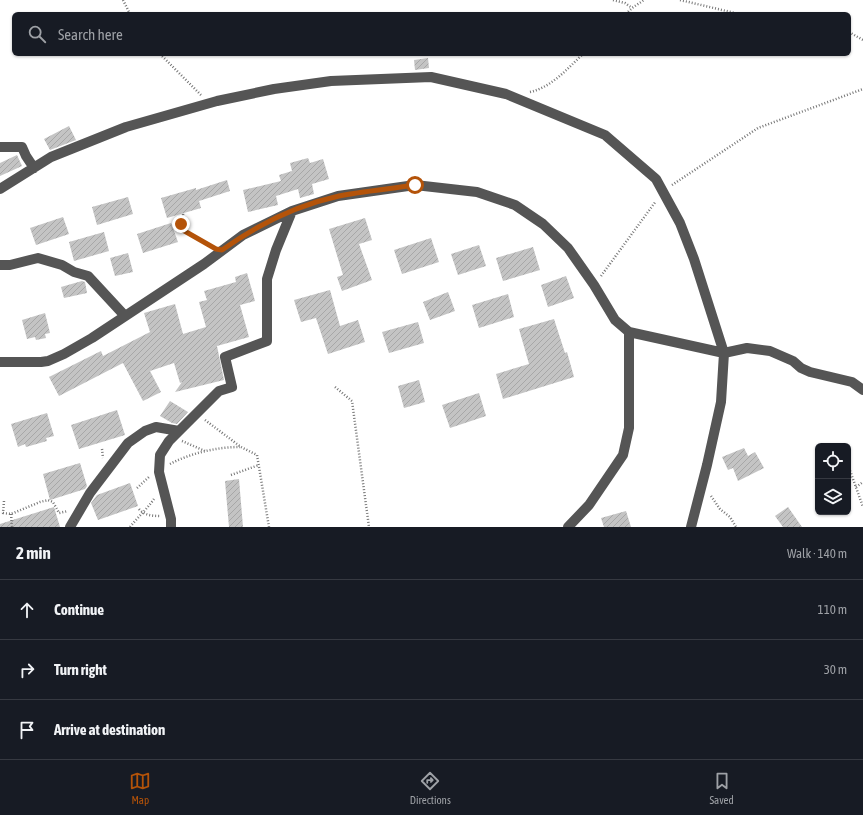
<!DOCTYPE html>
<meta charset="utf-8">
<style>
:root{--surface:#171b24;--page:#242831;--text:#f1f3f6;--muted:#9ea1a6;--line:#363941;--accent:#b45309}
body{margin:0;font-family:"Asap Condensed",sans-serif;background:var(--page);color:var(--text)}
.controls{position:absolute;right:12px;bottom:12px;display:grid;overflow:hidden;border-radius:6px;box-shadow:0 1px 3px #0004}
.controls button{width:36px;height:36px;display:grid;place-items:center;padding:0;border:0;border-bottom:1px solid var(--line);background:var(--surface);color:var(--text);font:20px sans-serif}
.stop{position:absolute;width:12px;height:12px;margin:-9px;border:3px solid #b45309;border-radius:50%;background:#fff}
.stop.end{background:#b45309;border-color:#fff;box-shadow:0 1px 4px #0008}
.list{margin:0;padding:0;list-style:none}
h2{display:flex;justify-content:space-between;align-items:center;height:52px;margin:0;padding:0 16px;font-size:17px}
h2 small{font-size:13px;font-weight:400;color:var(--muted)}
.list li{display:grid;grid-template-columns:26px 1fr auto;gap:12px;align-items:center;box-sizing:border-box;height:60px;padding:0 16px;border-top:1px solid var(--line)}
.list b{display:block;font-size:15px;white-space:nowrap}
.list em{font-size:13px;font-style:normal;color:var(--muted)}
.icon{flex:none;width:22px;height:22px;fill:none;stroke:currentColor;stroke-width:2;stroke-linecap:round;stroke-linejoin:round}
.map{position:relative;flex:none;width:863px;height:527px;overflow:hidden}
.search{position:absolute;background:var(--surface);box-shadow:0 1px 3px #0004;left:12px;right:12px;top:12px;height:44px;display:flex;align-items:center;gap:10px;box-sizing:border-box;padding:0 14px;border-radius:6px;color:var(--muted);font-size:15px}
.sheet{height:232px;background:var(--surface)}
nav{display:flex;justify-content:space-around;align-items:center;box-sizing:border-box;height:56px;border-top:1px solid var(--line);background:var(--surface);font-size:11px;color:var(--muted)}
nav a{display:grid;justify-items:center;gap:2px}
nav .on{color:var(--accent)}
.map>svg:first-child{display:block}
.building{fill:url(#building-hatch)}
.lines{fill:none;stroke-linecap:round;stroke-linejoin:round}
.path{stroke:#777;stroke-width:2.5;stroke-dasharray:1 2;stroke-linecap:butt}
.minor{stroke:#555;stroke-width:10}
.route{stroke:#b45309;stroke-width:5}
</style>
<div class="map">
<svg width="863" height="527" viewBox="0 0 863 527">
<defs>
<pattern id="building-hatch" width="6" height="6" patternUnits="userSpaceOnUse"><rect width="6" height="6" fill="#c4c4c4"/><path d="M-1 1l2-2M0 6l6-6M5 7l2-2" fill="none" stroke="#a7a7a7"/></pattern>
</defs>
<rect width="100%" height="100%" fill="#fff"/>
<path class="building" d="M 428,58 L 429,68 L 415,70 L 414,60 Z
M 69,126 L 76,140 L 50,150 L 44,139 Z
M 17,155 L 22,166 L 0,176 L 0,163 Z
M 308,158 L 310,163 L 323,159 L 329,179 L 312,184 L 314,194 L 300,198 L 298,189 L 276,196 L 278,205 L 248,212 L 243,190 L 281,181 L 279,175 L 292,171 L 290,163 Z
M 227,180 L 230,191 L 199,201 L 201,208 L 167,218 L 161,198 L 196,188 L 196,190 Z
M 128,197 L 133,214 L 97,225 L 92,207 Z
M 63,217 L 69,234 L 36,245 L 30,228 Z
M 365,218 L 372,240 L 359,244 L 372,280 L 342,291 L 337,277 L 343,275 L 329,229 Z
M 171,223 L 178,242 L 143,253 L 137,234 Z
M 104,232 L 109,251 L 74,261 L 69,242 Z
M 431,238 L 439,262 L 402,274 L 394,250 Z
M 479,245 L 486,266 L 458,275 L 451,254 Z
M 533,247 L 540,270 L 503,281 L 496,258 Z
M 128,253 L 133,272 L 115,276 L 110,258 Z
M 247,273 L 255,301 L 240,305 L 249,337 L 217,346 L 224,380 L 175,392 L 182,382 L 180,383 L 174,363 L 150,371 L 161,392 L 143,401 L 123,363 L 59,396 L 49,377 L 101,351 L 103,356 L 150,332 L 144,313 L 175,304 L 183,334 L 206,327 L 199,302 L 207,300 L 204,291 L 236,282 L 235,277 Z
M 566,276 L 574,298 L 548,307 L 541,285 Z
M 82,281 L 85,282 L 87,293 L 64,298 L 61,287 Z
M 330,290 L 340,326 L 358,320 L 365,342 L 328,354 L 316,318 L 301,322 L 294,300 Z
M 448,292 L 455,311 L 430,320 L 423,302 Z
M 508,294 L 514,317 L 479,328 L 472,305 Z
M 45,313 L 50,333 L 45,334 L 46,338 L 36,340 L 35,337 L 27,339 L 22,320 Z
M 554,319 L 565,353 L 567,352 L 574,377 L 503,399 L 496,374 L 529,364 L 519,329 Z
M 418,322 L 424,343 L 389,353 L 382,332 Z
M 419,380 L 425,402 L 404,408 L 398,386 Z
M 479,393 L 486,416 L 450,428 L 442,405 Z
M 170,401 L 188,412 L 177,424 L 172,423 L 160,416 Z
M 117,410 L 125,435 L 79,449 L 71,425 Z
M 47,413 L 54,436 L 46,438 L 47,441 L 26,447 L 25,444 L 18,447 L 11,424 Z
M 744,448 L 748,456 L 755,452 L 764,468 L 738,481 L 733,468 L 728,470 L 722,457 Z
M 80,463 L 87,486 L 85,489 L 50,500 L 43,474 Z
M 239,479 L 243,527 L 229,527 L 225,481 Z
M 130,483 L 138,506 L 98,520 L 91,503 L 97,495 Z
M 54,507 L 60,527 L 0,527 L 0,524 Z
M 788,507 L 802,527 L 783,527 L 775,516 Z
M 626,511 L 631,527 L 604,527 L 601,518 Z"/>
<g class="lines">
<path class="path" d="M 123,0 L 130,14
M 613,0 L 625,3 L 632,8
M 680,0 L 739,14
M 626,14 L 632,8 L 644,0
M 849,32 L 863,40
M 160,54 L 201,95
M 530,92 C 552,87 567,69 583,54
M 672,185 L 758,128 L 863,89
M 183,214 L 184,219 L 182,220 L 181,229 L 211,246
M 601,276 L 656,201
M 335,387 L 352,401 L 369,527
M 205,420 L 241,447 L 257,455 L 269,527
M 182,441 L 205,451
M 102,449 L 103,458
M 170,464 C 191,453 217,447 240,447
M 848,465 L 863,507
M 231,475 L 259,465
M 856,487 L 863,482
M 137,488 L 149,477
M 711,496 L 720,509 L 730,517 L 736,527
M 4,501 L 3,513 L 11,514 L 40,502 L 48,500 L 53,502 L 59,513 L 68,511
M 139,509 C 144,515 152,516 160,516
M 11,514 L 12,527
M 130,527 C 138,517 147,509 154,499"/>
<path class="minor" d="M 0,147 L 22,147 L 26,156 L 34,168
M 0,189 L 51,157 L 126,127 L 217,101 L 274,89 L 331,81 L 431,77 L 506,94 L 605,135 L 656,179 L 680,223 L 694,259 L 724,353 L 721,402 L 707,465 L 691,527
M 0,265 L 10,265 L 38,258 L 62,265 L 74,272 L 88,276 L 125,316
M 0,362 L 41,362 L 48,361 L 64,354 L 92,338 L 204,264 L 243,235 L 292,211 L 338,196 L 415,185 L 477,192 L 515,205 L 543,224 L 568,248 L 594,285 L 615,320 L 629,332 L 724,353 L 747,348 L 770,351 L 793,361 L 801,368 L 810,372 L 852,382 L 863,390
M 70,527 L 90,493 L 128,443 L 145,431 L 156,427 L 179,431
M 171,527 L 171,519 L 159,472 L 160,455 L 169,441 L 219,391 L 232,387 L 225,357 L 267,341 L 267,279 L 276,250 L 292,211
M 568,527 L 589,505 L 623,455 L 629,428 L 629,332"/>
</g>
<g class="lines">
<path class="route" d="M 181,224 L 181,229 L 216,249 L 222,250 C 257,225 297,205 339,196 C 363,191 390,189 415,185"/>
</g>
</svg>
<div class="controls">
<button><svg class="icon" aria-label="locate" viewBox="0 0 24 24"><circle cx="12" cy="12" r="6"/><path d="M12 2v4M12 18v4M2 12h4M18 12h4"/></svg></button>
<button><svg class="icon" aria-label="layers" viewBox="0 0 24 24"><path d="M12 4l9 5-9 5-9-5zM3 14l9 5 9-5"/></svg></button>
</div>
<div class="stop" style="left:415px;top:185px"></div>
<div class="stop end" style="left:181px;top:224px"></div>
<div class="search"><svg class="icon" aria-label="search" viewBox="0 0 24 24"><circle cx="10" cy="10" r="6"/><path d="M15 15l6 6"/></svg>Search here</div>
</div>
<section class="sheet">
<h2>2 min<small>Walk · 140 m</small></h2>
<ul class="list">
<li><svg class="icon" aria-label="ahead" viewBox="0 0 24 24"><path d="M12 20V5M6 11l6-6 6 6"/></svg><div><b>Continue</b></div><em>110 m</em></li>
<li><svg class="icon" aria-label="right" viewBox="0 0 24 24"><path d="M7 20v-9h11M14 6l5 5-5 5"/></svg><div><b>Turn right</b></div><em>30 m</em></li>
<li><svg class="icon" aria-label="arrive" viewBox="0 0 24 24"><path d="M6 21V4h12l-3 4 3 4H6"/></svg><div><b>Arrive at destination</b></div></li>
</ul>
</section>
<nav>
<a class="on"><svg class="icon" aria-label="map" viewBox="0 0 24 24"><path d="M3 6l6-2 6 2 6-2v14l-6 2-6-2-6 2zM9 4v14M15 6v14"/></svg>Map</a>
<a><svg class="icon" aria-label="directions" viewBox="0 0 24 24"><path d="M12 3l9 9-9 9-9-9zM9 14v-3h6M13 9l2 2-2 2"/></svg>Directions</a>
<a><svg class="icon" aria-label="saved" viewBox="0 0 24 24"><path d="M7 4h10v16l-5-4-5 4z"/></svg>Saved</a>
</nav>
